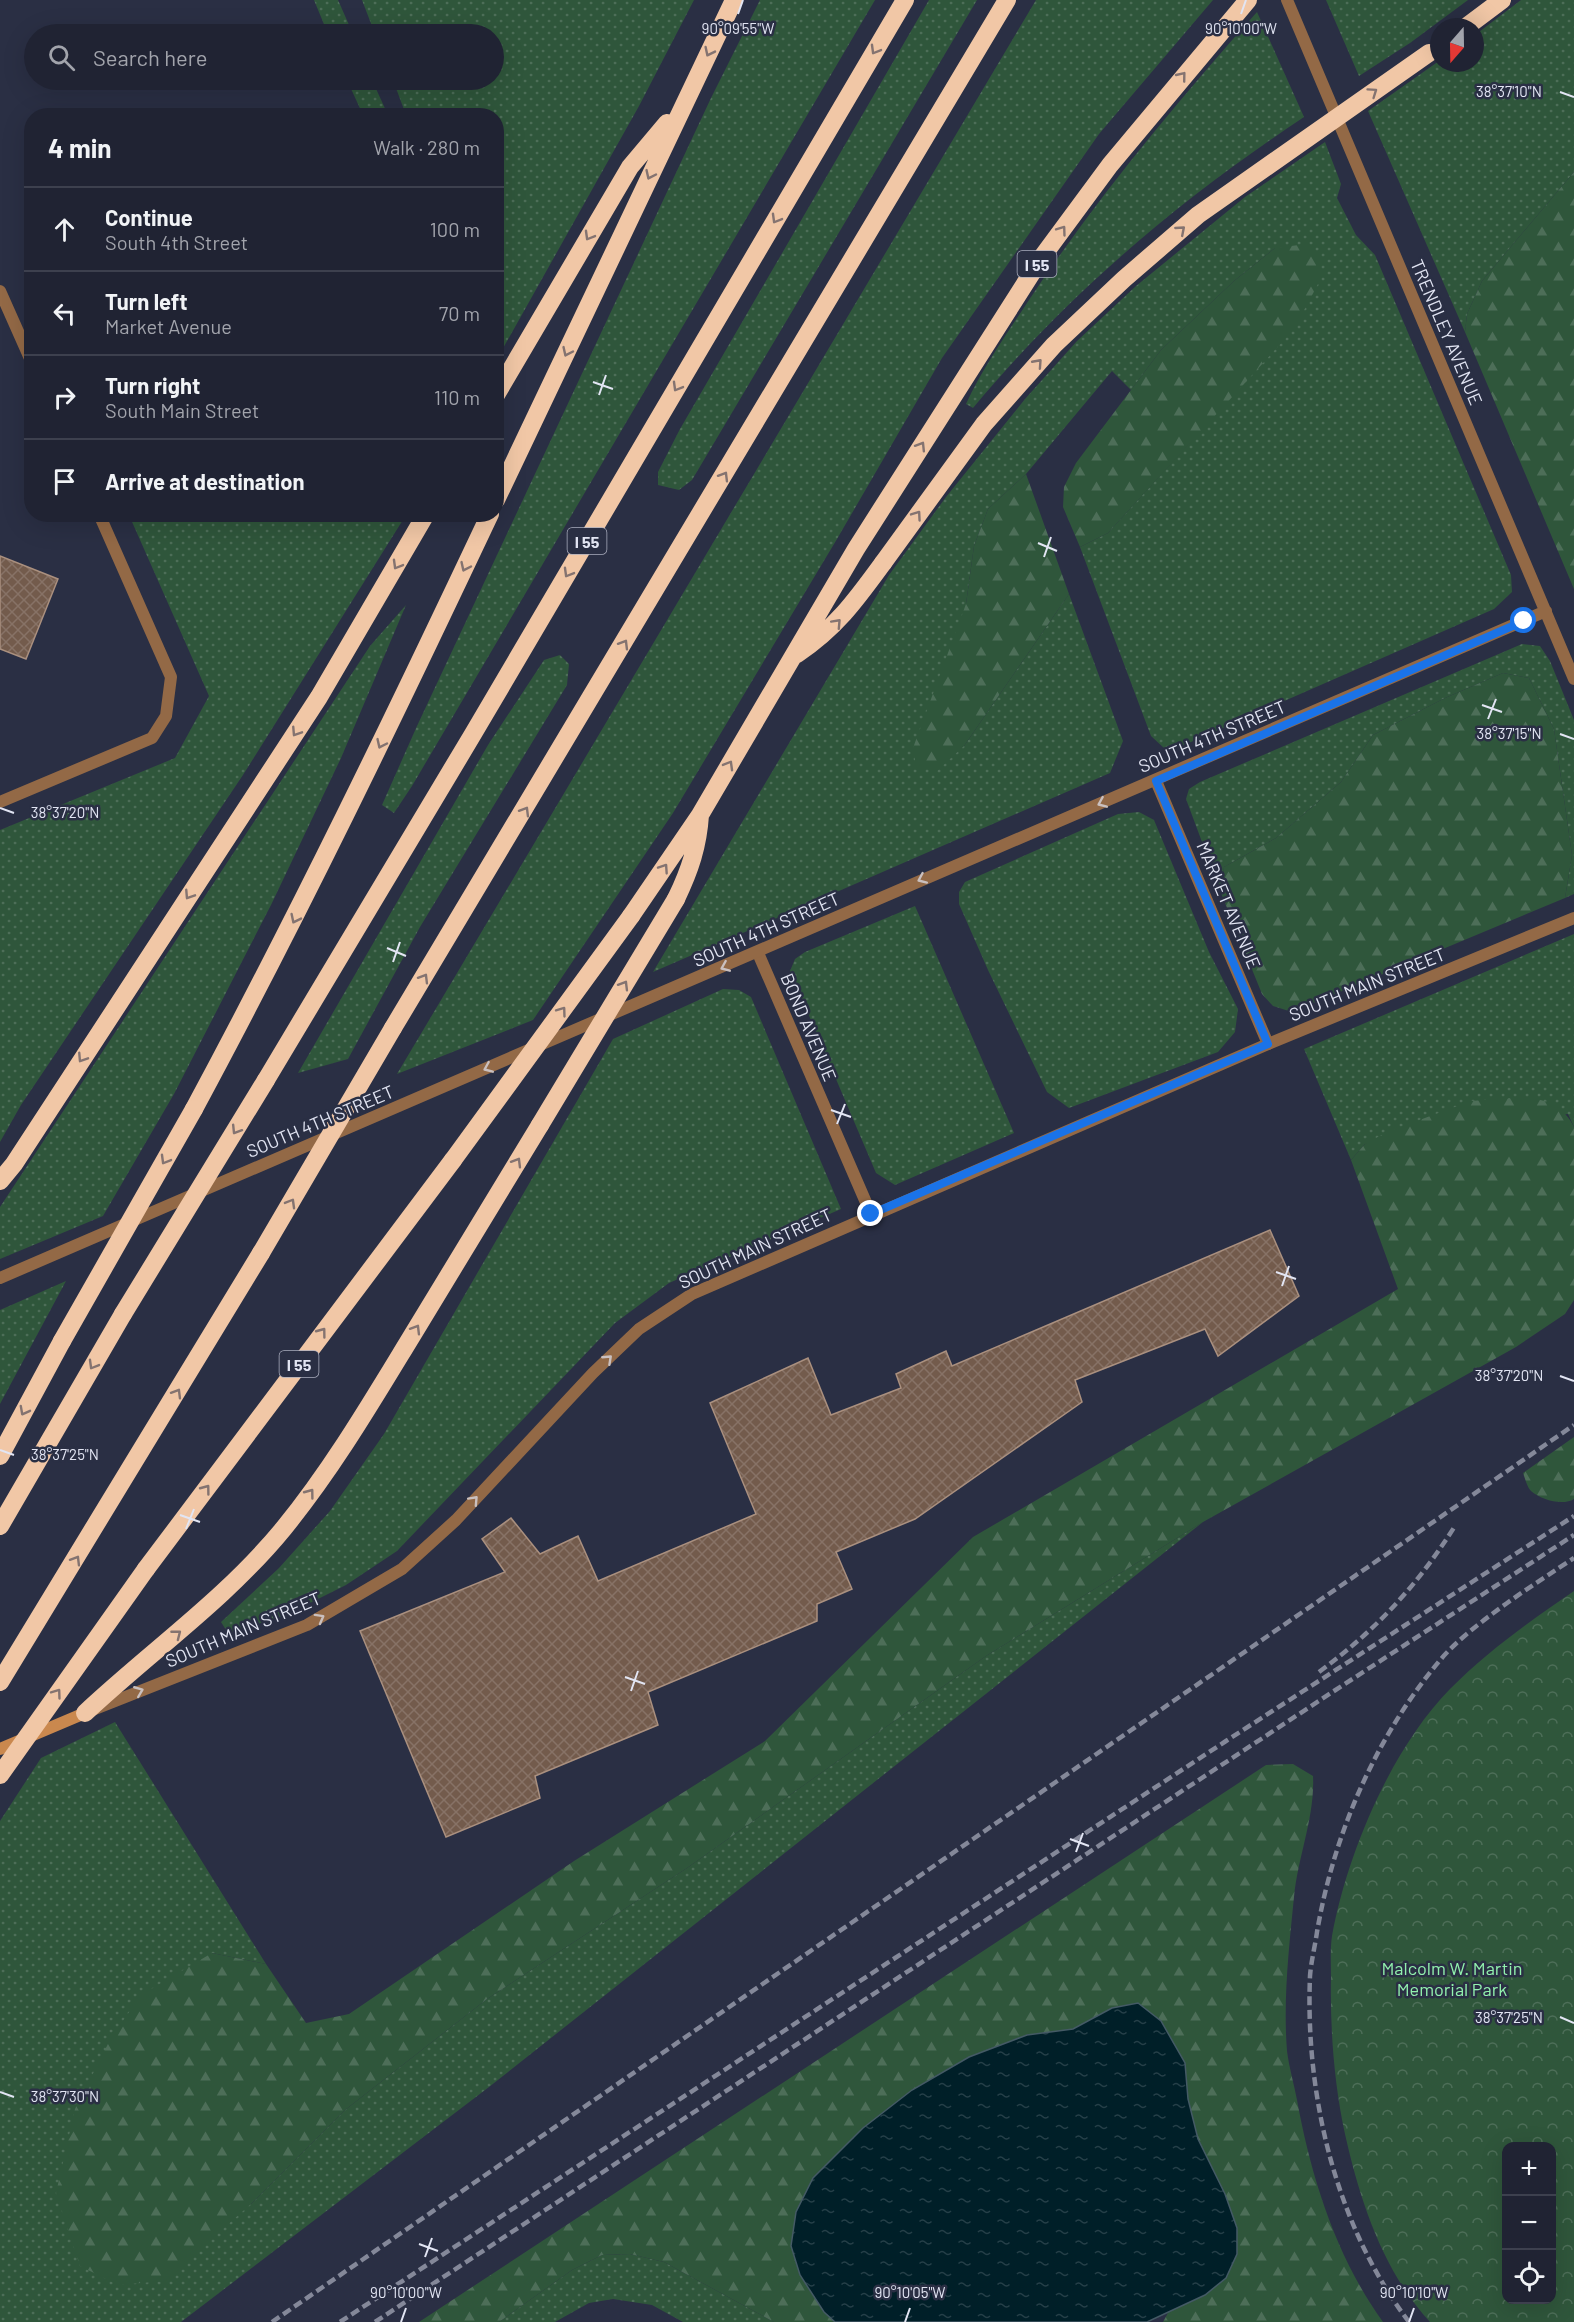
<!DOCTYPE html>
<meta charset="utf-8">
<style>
:root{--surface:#202333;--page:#282b3b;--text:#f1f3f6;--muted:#a2a4ac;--line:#3d404e}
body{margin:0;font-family:Barlow,sans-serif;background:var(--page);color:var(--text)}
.controls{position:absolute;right:18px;bottom:18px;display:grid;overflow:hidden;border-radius:12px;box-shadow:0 6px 24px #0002}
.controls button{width:54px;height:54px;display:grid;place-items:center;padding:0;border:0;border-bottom:2px solid var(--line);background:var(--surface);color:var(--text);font:30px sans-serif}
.compass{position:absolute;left:1430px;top:18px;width:54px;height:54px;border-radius:50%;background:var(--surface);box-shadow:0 6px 24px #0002;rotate:200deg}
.stop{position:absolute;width:18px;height:18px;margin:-14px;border:4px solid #1a73e8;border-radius:50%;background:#fff}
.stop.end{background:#1a73e8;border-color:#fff;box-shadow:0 2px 6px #0008}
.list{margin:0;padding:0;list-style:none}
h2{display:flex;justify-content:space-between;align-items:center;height:78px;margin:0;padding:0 24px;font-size:26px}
h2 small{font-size:20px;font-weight:400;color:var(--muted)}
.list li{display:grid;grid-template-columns:39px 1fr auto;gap:18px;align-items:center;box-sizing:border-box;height:84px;padding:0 24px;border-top:2px solid var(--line)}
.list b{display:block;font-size:22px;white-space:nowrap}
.list p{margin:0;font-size:20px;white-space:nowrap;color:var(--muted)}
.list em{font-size:20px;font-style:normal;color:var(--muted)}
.icon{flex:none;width:33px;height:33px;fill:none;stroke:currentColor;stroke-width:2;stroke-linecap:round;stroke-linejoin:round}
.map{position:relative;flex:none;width:1574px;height:2322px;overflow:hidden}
.search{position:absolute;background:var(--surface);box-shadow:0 6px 24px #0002;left:24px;top:24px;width:480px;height:66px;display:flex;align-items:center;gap:15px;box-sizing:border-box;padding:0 21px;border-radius:33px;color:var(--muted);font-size:22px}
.panel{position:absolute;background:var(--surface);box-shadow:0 6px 24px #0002;left:24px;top:108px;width:480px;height:414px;border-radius:24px}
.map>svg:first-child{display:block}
.grass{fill:url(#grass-dots)}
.forest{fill:url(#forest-firs)}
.park{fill:url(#park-crowns);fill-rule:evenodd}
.water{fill:url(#water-ripples);stroke:#445a65;stroke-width:1.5}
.building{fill:url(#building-cross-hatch);stroke:#aa907f;stroke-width:1.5}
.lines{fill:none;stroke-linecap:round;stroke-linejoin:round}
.minor{stroke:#936946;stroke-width:12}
.tertiary{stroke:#936946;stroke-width:12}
.secondary{stroke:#ca884e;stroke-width:12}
.motorway{stroke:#f1c7a6;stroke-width:18}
.rail{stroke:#848899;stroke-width:4.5;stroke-dasharray:9 4.5;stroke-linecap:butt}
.motorway-bridge{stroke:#f1c7a6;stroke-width:18}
.oneway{stroke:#847370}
.oneway2{stroke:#cac0bf}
.route{stroke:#1a73e8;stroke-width:8}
.ticks{fill:none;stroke:#e2e5f3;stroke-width:2}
.labels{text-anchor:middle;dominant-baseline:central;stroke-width:5;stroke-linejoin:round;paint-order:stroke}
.shield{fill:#2a2f44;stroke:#abaebe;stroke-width:1.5}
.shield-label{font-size:16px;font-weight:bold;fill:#e2e5f3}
.street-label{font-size:18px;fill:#e2e5f3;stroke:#2a2f44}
.park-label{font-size:18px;fill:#92f2ae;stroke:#2a2f44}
.ticks-label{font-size:15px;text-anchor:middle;fill:#e2e5f3;stroke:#2a2f44;stroke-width:5;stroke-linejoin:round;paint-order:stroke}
</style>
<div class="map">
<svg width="1574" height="2322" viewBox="0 0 1574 2322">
<defs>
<pattern id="grass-dots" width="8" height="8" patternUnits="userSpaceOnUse" patternTransform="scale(1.5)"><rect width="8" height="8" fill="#2f563b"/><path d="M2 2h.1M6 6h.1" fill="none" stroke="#4d6e58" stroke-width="1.8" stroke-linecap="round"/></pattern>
<pattern id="forest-firs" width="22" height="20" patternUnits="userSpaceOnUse" patternTransform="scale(1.5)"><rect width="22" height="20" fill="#2f563b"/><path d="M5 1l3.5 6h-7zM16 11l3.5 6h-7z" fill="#4d6e58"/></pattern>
<pattern id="park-crowns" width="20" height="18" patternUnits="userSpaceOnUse" patternTransform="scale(1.5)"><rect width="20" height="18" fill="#2f563b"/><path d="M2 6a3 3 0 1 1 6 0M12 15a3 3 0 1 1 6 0" fill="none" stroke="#4d6e58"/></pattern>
<pattern id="water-ripples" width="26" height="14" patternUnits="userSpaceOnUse" patternTransform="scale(1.5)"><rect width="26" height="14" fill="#001f28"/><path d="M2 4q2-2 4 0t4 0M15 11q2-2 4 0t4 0" fill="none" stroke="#253f48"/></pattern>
<pattern id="building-cross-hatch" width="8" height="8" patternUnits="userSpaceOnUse" patternTransform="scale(1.5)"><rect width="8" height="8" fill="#735b4c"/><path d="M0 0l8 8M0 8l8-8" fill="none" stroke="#877266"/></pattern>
</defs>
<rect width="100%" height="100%" fill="#2a2f44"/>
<path class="grass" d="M 314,0 L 338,0 L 353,34 L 328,34 Z
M 362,0 L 694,0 L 639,106 L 497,359 L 496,116 L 406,115 L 393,80 L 494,80 L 494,34 L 375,34 Z
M 760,0 L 875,0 L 412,786 L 394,813 L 382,805 L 417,726 L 711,98 Z
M 929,0 L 977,0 L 692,480 L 679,490 L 658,485 L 658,472 L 680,429 Z
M 1036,0 L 1213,0 L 1099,134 L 942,358 L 837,539 L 673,813 L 533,1020 L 397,1074 Z
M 1326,0 L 1468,0 L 1410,43 L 1359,76 Z
M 1521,0 L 1574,0 L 1574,172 L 1482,281 L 1467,314 L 1465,332 L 1368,111 L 1439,61 L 1475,63 L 1475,35 Z
M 1257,12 L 1304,117 C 1178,201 1070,292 973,408 L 966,404 C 982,369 1006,335 1027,303 C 1095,200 1175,104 1257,12 Z
M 347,80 L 372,80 L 388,115 L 363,115 Z
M 1325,142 L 1341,184 L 1337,198 L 1356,235 L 1375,255 L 1511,575 L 1512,592 L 1494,609 L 1175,749 L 1165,749 L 1151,736 L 1080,547 L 1108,533 L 1194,438 L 1275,248 L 1234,281 L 1161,350 L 1131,390 L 1112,371 L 1026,474 L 988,509 L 974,546 L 966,604 L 964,746 L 1069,594 L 1123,741 L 1110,773 L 653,972 L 889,575 L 946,497 L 1025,399 L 1077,341 L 1136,286 L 1245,197 Z
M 129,515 L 406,515 L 243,775 L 21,1105 L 0,1142 L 0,830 L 175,758 L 209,696 Z
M 406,605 L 341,758 L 271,905 L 174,1094 L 103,1216 L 0,1259 L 0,1207 L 370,646 Z
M 1522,644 L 1540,646 L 1550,661 L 1574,720 L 1574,894 L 1565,898 L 1572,855 L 1554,729 L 1529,678 L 1503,673 L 1445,698 L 1373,735 L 1341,782 L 1276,838 L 1224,867 L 1221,893 L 1186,799 L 1189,789 L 1200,782 Z
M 560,655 L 569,664 L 567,685 L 420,927 L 348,1059 L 298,1073 L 488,745 L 544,660 Z
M 1139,812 L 1154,820 L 1209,952 L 1238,1009 L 1235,1032 L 1218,1052 L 1069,1108 L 1047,1092 L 988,970 L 959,904 L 959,892 L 965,882 L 1118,814 Z
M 915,906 L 1014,1133 L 895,1185 L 876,1173 L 790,971 L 795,959 L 805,952 Z
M 1574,934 L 1574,1127 L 1568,1114 L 1365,1144 L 1351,1160 L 1304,1049 Z
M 723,989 L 739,990 L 751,997 L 841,1209 L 669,1283 L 615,1323 L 397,1551 L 346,1585 L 284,1616 L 228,1633 L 221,1622 L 279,1568 L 330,1511 L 384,1434 L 613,1039 Z
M 66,1281 L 0,1404 L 0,1310 Z
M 1203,1522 L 489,2087 L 181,2322 L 0,2322 L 0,1821 L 41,1758 L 115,1722 L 266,1964 L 212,1953 L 251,2204 L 345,2110 L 487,1999 L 687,1868 L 986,1656 Z
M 630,2254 L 664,2262 L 774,2322 L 683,2322 L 652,2305 L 613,2299 L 589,2303 L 555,2322 L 499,2322 L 572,2270 L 602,2255 Z"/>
<path class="forest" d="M 1574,172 L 1574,589 L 1465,332 L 1467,314 L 1482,281 Z
M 1307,244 L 1321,255 L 1318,284 L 1294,329 L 1108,533 L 1080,547 L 1063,507 L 1064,487 L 1076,463 L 1161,350 L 1234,281 L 1275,248 Z
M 1026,474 L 1069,594 L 964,746 L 937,771 L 916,766 L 913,748 L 966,604 L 974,546 L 988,509 Z
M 1503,673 L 1529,678 L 1554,729 L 1572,855 L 1565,898 L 1292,1012 L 1273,1006 L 1262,994 L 1221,893 L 1224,867 L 1276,838 L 1341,782 L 1373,735 L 1445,698 Z
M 1525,1097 C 1547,1100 1564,1106 1574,1127 L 1574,1300 L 1565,1314 L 1516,1347 L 1203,1522 L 986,1656 L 687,1868 L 487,1999 L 345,2110 L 251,2204 L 164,2281 L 118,2285 L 80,2266 L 56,2193 L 75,2109 L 111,2038 L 141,1995 L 212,1953 L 266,1964 L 306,2023 L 349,2014 L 574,1861 L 765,1741 L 973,1537 L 1398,1289 L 1351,1160 L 1365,1144 L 1387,1132 L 1471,1101 Z
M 1574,1437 L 1574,1499 C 1563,1506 1541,1500 1531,1491 C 1527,1487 1525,1478 1523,1473 Z
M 1293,1764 L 1313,1776 C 1315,1817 1298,1856 1294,1897 C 1289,1947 1283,2000 1287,2051 C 1289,2067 1294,2084 1297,2100 C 1311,2177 1336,2257 1383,2322 L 1163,2322 L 1169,2311 L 1205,2295 L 1225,2194 L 1198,2139 L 1188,2099 L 1184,2063 L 1112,2008 L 1073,2029 L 1027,2035 L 969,2057 L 912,2090 L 824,2312 L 835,2322 L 774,2322 L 664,2262 L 630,2254 L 602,2255 L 572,2270 L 499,2322 L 419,2322 L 1266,1765 Z"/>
<path class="park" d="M 1574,1591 L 1574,2322 L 1430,2322 C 1383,2271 1360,2201 1345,2134 C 1334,2083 1330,2029 1331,1977 C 1331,1963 1330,1949 1332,1936 C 1347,1854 1391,1749 1450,1689 C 1488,1651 1530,1621 1574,1591 ZM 1506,2146 L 1552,2146 L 1552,2300 L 1506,2300 Z"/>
<path class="water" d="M 1138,2003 L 1161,2021 L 1185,2063 L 1188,2099 L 1198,2139 L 1225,2194 L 1237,2228 L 1237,2254 L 1226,2278 L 1205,2295 L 1147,2322 L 835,2322 L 824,2312 L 800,2275 L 791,2246 L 796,2212 L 813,2178 L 863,2128 L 912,2090 L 969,2057 L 1027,2035 L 1073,2029 L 1112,2008 Z"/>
<path class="building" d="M 0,556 L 58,579 L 26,659 L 0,649 Z
M 1270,1230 L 1299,1296 L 1218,1356 L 1205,1329 L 1075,1380 L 1082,1402 L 915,1519 L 836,1552 L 852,1589 L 817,1604 L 817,1621 L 648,1692 L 658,1725 L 535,1776 L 540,1798 L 446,1837 L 360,1631 L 505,1572 L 482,1539 L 511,1518 L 540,1554 L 578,1536 L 598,1581 L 756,1514 L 710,1403 L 808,1358 L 831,1415 L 901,1388 L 896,1374 L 946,1351 L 952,1366 Z"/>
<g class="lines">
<path class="minor" d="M 0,291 L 32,363
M 1156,781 L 1268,1044
M 0,802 L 152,738 L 166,716 L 171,677 L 99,514
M 758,953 L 871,1214"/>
<path class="tertiary" d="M 1287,0 L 1574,679
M 0,1278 L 1546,611
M 95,1709 L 307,1625 L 402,1569 L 456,1520 L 593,1373 L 639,1329 L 692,1294 L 1268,1044 L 1574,918"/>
<path class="secondary" d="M 0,1749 L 85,1713"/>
<path class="motorway" d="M 1466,27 L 1502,0
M 496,395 L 630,167 L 667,123
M 496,500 L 734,0
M 797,654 C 836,628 856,600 883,563
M 676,899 C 690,870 698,846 700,815
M 631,916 L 700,815 L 856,549 L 1042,257 L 1110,165 L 1248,0
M 393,1028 L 1007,0
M 266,1080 L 473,734 L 905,0
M 194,1109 C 299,914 395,715 490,514
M 0,1181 L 14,1164 L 319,697 L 426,514
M 0,1456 L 62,1341
M 0,1526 L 123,1314
M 146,1569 L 453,1160
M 0,1682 L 261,1253
M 85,1713 C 151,1651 226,1599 284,1528 C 332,1469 371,1403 410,1339 C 454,1267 497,1196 540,1125"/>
<path class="rail" d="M 1319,1672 C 1376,1630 1417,1586 1455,1526
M 272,2322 L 1574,1425
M 340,2322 L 1226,1741 L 1574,1516
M 375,2322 L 1334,1691 L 1574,1535
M 1409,2322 C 1336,2226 1305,2096 1310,1976 C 1311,1962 1315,1946 1317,1932 C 1334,1833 1376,1736 1441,1659 C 1470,1625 1536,1583 1574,1558"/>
<path class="motorway-bridge" d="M 883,563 L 984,424 L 1054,345 L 1124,279 L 1198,215 L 1429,53
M 540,1125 L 676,899
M 453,1160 L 631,916
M 261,1253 L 393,1028
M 123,1314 L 266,1080
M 62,1341 L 194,1109
M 0,1775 L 146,1569"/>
</g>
<defs><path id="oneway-chevron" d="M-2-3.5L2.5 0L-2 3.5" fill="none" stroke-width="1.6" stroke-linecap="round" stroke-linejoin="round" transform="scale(1.5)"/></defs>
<g class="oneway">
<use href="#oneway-chevron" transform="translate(875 50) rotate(120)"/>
<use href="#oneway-chevron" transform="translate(709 52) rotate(116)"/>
<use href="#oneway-chevron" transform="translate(1182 76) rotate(-51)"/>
<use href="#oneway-chevron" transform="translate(1373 92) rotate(-35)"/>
<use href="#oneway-chevron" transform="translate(650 175) rotate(115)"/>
<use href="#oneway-chevron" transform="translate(776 219) rotate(120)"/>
<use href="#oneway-chevron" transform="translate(1062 230) rotate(-54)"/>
<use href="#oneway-chevron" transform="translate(1181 230) rotate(-41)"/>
<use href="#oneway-chevron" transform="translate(589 236) rotate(120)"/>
<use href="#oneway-chevron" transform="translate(567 352) rotate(115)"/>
<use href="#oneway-chevron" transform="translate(1038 363) rotate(-48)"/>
<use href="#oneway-chevron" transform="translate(677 387) rotate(120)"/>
<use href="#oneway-chevron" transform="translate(921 446) rotate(-58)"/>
<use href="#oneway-chevron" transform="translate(724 476) rotate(-59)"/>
<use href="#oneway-chevron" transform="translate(917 515) rotate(-55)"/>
<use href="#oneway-chevron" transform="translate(397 565) rotate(120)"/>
<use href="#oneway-chevron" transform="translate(465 567) rotate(115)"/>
<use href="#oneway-chevron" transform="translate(568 573) rotate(120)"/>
<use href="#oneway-chevron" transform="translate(837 623) rotate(-47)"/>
<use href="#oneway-chevron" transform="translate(624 644) rotate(-59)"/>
<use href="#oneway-chevron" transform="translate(296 732) rotate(123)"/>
<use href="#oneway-chevron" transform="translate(381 744) rotate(115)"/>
<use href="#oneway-chevron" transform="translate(729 765) rotate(-60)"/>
<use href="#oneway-chevron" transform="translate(525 811) rotate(-59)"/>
<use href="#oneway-chevron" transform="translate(664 868) rotate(-56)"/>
<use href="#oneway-chevron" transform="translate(189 895) rotate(123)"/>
<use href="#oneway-chevron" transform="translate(295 919) rotate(116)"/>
<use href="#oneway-chevron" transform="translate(424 978) rotate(-59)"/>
<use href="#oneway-chevron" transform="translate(624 985) rotate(-59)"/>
<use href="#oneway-chevron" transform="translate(562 1011) rotate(-54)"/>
<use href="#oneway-chevron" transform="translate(82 1058) rotate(123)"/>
<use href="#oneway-chevron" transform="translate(236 1130) rotate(122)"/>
<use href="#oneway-chevron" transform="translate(165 1160) rotate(120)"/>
<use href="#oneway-chevron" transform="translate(517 1162) rotate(-59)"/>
<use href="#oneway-chevron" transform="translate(291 1203) rotate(-60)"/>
<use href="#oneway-chevron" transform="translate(416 1329) rotate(-59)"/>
<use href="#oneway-chevron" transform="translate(322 1332) rotate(-53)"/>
<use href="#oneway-chevron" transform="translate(93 1365) rotate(120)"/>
<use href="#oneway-chevron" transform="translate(177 1393) rotate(-59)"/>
<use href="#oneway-chevron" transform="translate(24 1411) rotate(118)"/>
<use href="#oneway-chevron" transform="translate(206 1489) rotate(-53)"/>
<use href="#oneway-chevron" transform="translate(310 1493) rotate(-53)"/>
<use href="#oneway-chevron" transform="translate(76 1560) rotate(-59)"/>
<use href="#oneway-chevron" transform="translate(177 1634) rotate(-38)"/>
<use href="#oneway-chevron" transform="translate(57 1693) rotate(-54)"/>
</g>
<g class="oneway2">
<use href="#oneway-chevron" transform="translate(1102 803) rotate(157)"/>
<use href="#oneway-chevron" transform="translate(922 879) rotate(156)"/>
<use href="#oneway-chevron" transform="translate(725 967) rotate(157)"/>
<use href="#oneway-chevron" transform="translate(488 1068) rotate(157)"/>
<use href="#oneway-chevron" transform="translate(608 1359) rotate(-43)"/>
<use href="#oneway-chevron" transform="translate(474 1500) rotate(-47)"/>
<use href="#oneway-chevron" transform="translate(320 1618) rotate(-29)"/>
<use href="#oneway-chevron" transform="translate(139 1691) rotate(-22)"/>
</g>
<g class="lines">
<path class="route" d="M 871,1214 L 1268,1044 L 1156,781 L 1524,621"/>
</g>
<path class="ticks" d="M 738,14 L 743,0M 1241,14 L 1246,0M 1560,92 L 1574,97M 593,382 L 613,389M 599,395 L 606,375M 1038,543 L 1057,551M 1044,557 L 1051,537M 1482,705 L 1502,712M 1488,719 L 1496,699M 1560,734 L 1574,739M 0,808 L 14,813M 387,948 L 406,956M 393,962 L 400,942M 831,1110 L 851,1117M 837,1124 L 845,1104M 1276,1272 L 1296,1279M 1282,1286 L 1289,1266M 1560,1376 L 1574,1381M 0,1450 L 14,1455M 180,1515 L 200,1522M 186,1529 L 194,1509M 625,1677 L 645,1684M 631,1691 L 638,1671M 1070,1839 L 1089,1846M 1076,1852 L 1083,1833M 1560,2017 L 1574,2023M 0,2092 L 14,2097M 419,2244 L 438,2251M 425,2257 L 432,2238M 401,2322 L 406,2308M 905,2322 L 910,2308M 1409,2322 L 1414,2308"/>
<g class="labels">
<g class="shield">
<rect x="1017.5" y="251" width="39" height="26" rx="4.5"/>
<rect x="567.5" y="528" width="39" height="26" rx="4.5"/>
<rect x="279.5" y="1351" width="39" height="26" rx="4.5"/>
</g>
<g class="shield-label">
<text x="1037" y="264">I 55</text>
<text x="587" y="541">I 55</text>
<text x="299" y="1364">I 55</text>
</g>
<g class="street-label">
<text transform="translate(1447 332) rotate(67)">TRENDLEY AVENUE</text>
<text transform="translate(1212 736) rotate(-23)">SOUTH 4TH STREET</text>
<text transform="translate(1229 905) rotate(67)">MARKET AVENUE</text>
<text transform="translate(766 929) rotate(-24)">SOUTH 4TH STREET</text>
<text transform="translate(1367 984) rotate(-22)">SOUTH MAIN STREET</text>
<text transform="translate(809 1027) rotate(67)">BOND AVENUE</text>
<text transform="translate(320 1121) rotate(-23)">SOUTH 4TH STREET</text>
<text transform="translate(755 1248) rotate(-25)">SOUTH MAIN STREET</text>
<text transform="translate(243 1629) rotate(-23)">SOUTH MAIN STREET</text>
</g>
<g class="park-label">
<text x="1452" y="1968">Malcolm W. Martin<tspan x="1452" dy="21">Memorial Park</tspan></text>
</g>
</g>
<g class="ticks-label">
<text x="738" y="34">90°09'55"W</text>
<text x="1241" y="34">90°10'00"W</text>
<text x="1509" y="97">38°37'10"N</text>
<text x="1509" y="739">38°37'15"N</text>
<text x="65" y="818">38°37'20"N</text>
<text x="1509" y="1381">38°37'20"N</text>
<text x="65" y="1460">38°37'25"N</text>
<text x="1509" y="2023">38°37'25"N</text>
<text x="65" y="2102">38°37'30"N</text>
<text x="406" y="2298">90°10'00"W</text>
<text x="910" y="2298">90°10'05"W</text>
<text x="1414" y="2298">90°10'10"W</text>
</g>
</svg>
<div class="controls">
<button>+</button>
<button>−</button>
<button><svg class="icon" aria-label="locate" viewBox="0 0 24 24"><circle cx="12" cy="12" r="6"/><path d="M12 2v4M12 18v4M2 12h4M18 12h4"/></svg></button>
</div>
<svg class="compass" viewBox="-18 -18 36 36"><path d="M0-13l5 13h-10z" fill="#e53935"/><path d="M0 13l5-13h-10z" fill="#a2a4ac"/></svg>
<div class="stop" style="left:1524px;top:621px"></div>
<div class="stop end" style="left:871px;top:1214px"></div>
<div class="search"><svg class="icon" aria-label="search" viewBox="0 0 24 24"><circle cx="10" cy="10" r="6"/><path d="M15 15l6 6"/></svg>Search here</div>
<section class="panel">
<h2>4 min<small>Walk · 280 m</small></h2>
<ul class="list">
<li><svg class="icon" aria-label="ahead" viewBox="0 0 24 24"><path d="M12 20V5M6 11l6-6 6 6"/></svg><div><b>Continue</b><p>South 4th Street</p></div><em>100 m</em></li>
<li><svg class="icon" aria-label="left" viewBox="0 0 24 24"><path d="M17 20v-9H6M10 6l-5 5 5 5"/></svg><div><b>Turn left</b><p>Market Avenue</p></div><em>70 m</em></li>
<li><svg class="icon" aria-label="right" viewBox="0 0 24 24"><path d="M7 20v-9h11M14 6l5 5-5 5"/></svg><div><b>Turn right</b><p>South Main Street</p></div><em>110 m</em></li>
<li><svg class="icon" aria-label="arrive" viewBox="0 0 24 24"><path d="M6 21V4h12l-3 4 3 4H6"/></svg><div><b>Arrive at destination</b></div></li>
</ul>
</section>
</div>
